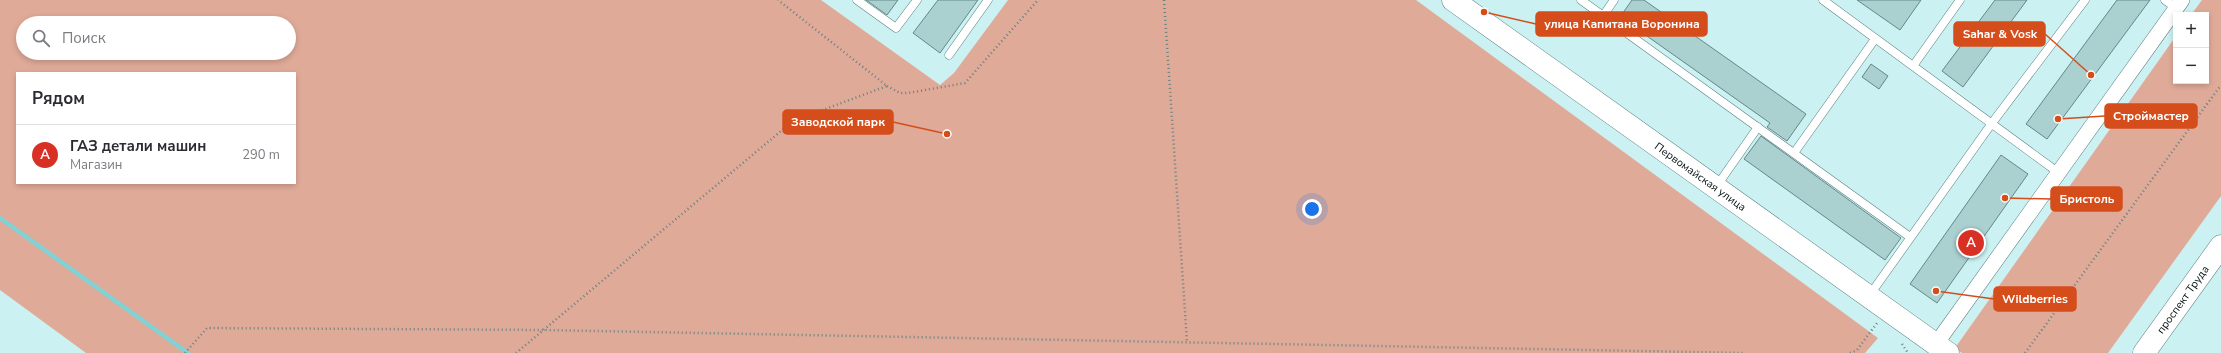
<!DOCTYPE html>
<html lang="ru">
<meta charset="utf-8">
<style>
:root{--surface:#fff;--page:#f2f2f3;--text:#2b2b33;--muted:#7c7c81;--line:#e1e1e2;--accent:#d93025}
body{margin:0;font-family:"Nunito Sans",sans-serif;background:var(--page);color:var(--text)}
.controls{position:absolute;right:12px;top:12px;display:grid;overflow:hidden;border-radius:0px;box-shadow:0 2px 6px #0003}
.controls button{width:36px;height:36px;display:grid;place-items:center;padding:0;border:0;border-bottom:1px solid var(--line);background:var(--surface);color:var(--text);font:20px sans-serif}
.you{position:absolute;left:1312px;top:209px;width:14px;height:14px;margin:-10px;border:3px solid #fff;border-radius:50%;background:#1a73e8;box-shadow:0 0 0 6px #1a73e833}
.badge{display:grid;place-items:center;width:26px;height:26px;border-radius:50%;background:var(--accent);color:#fff;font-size:13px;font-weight:700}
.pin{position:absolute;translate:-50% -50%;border:2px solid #fff;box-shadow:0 1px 4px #0006}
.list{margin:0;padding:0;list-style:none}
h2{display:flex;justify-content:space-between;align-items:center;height:52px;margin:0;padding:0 16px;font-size:17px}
h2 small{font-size:13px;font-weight:400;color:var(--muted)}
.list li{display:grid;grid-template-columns:26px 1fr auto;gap:12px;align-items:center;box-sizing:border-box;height:60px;padding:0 16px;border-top:1px solid var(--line)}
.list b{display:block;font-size:15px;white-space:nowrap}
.list p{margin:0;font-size:13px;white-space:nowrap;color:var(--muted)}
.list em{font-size:13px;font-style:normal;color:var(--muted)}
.icon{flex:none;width:22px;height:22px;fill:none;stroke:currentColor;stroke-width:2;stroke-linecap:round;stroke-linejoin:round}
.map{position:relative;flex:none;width:2221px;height:353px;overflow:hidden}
.search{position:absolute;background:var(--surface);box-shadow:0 2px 6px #0003;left:16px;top:16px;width:280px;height:44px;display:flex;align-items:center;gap:10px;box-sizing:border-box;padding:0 14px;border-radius:22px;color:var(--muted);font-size:15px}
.panel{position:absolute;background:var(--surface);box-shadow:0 2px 6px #0003;left:16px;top:72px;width:280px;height:112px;border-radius:0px}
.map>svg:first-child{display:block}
.green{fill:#e0aa99;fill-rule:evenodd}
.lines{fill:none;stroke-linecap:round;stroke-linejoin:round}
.stream{stroke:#82d1d4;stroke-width:4.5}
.building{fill:#abd0d0;stroke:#658788}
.lane-casing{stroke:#5d8080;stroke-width:9}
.street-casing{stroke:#5d8080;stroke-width:16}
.secondary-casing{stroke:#5d8080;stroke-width:23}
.path{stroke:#688081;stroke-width:2.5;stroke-dasharray:1 3;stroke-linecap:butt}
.lane{stroke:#fff;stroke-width:8}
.street{stroke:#fff;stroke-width:15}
.secondary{stroke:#fff;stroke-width:22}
.labels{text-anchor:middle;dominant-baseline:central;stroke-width:4;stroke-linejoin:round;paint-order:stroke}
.street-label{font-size:11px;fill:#030e0f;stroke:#fff}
.leader{fill:none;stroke:#d44d1b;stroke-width:1.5}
.callout-dot{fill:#d44d1b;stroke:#fff;stroke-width:1.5}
.callout{fill:#d44d1b;stroke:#d44d1b;stroke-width:1.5}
.callout-label{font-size:12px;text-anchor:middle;font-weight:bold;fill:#fff}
</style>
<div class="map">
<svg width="2221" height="353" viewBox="0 0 2221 353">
<rect width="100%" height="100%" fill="#ccf1f2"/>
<path class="green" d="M 0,0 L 821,0 L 940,85 L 954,73 L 1008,0 L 1416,0 L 1878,338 L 1865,353 L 86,353 L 0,290 ZM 23,23 L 289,23 L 289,53 L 23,53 ZM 17,73 L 295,73 L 295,183 L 17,183 Z
M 2202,0 L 2221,0 L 2221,196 L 2108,353 L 1962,353 L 1955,348 L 2176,36 L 2176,81 L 2206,81 L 2206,15 L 2191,15 Z"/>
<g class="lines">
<path class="stream" d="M 0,218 L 188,353"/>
</g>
<path class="building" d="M 866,0 L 898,0 L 887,15 Z
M 938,0 L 978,0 L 940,53 L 913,33 Z
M 1632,0 L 1644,0 L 1806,114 L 1787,141 L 1767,127 L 1770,123 L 1620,17 Z
M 1857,0 L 1921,0 L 1900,30 Z
M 1995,0 L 2027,0 L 1963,87 L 1942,71 Z
M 2117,0 L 2150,0 L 2047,139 L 2026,124 Z
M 1871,64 L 1888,76 L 1879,89 L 1862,77 Z
M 1761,136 L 1901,238 L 1885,260 L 1744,159 Z
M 2001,155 L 2028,174 L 1937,303 L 1910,284 Z"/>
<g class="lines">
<g class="lane-casing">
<path id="lane" d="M 857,0 L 896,28 L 917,0
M 1581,0 L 1910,237
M 1823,0 L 2059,173
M 2165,0 L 2176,8
M 1603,16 L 1614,0
M 949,55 L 988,0
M 1913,66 L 1960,0
M 1794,153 L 1875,39
M 1716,187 L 1758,127
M 1869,296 L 1992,123 L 2085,0"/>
</g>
<g class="street-casing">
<path id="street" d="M 1936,344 L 2182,0"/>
</g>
<g class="secondary-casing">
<g id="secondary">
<path id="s1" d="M 1453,0 L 1948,353"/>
<path id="s2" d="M 2144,353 L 2221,246"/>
</g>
</g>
<path class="path" d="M 1164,0 L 1187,342
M 887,86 L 900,93 L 908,93 L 965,83 L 1038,0
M 1902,344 L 1908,353
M 185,353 L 207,328 L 543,330 L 1744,353
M 516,353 L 793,121 L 887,86 L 778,0
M 1850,353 L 1857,350 L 1877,323
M 2025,353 L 2221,85"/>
<use href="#lane" class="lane"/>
<use href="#street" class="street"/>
<use href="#secondary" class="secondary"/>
</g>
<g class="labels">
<g class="street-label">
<text stroke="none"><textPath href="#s1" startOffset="304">Первомайская улица</textPath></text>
<text stroke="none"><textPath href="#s2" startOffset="66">проспект Труда</textPath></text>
</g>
</g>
<path class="leader" d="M1484 12L1536 24M2091 75L2045 34M2058 119L2105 116M947 134L893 122M2005 198L2051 199M1936 291L1994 299"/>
<g class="callout-dot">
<circle cx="1484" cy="12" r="4"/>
<circle cx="2091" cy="75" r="4"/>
<circle cx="2058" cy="119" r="4"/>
<circle cx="947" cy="134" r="4"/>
<circle cx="2005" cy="198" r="4"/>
<circle cx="1936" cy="291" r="4"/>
</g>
<g class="callout">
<rect x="1536" y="12" width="171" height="24" rx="4"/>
<rect x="1954" y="22" width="91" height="24" rx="4"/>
<rect x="2105" y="104" width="92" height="24" rx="4"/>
<rect x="783" y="110" width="110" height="24" rx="4"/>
<rect x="2051" y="187" width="71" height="24" rx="4"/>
<rect x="1994" y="287" width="82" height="24" rx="4"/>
</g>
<g class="callout-label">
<text x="1622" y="28">улица Капитана Воронина</text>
<text x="2000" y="38">Sahar &amp; Vosk</text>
<text x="2151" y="120">Строймастер</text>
<text x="838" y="126">Заводской парк</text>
<text x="2087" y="203">Бристоль</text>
<text x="2035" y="303">Wildberries</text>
</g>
</svg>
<div class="controls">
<button>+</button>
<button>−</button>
</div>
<div class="you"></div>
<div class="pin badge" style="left:1971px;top:243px">A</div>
<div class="search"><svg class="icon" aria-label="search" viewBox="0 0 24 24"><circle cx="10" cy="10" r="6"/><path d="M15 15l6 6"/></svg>Поиск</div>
<section class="panel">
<h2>Рядом<small></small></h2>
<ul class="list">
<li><span class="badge">A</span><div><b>ГАЗ детали машин</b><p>Магазин</p></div><em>290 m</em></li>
</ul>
</section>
</div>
